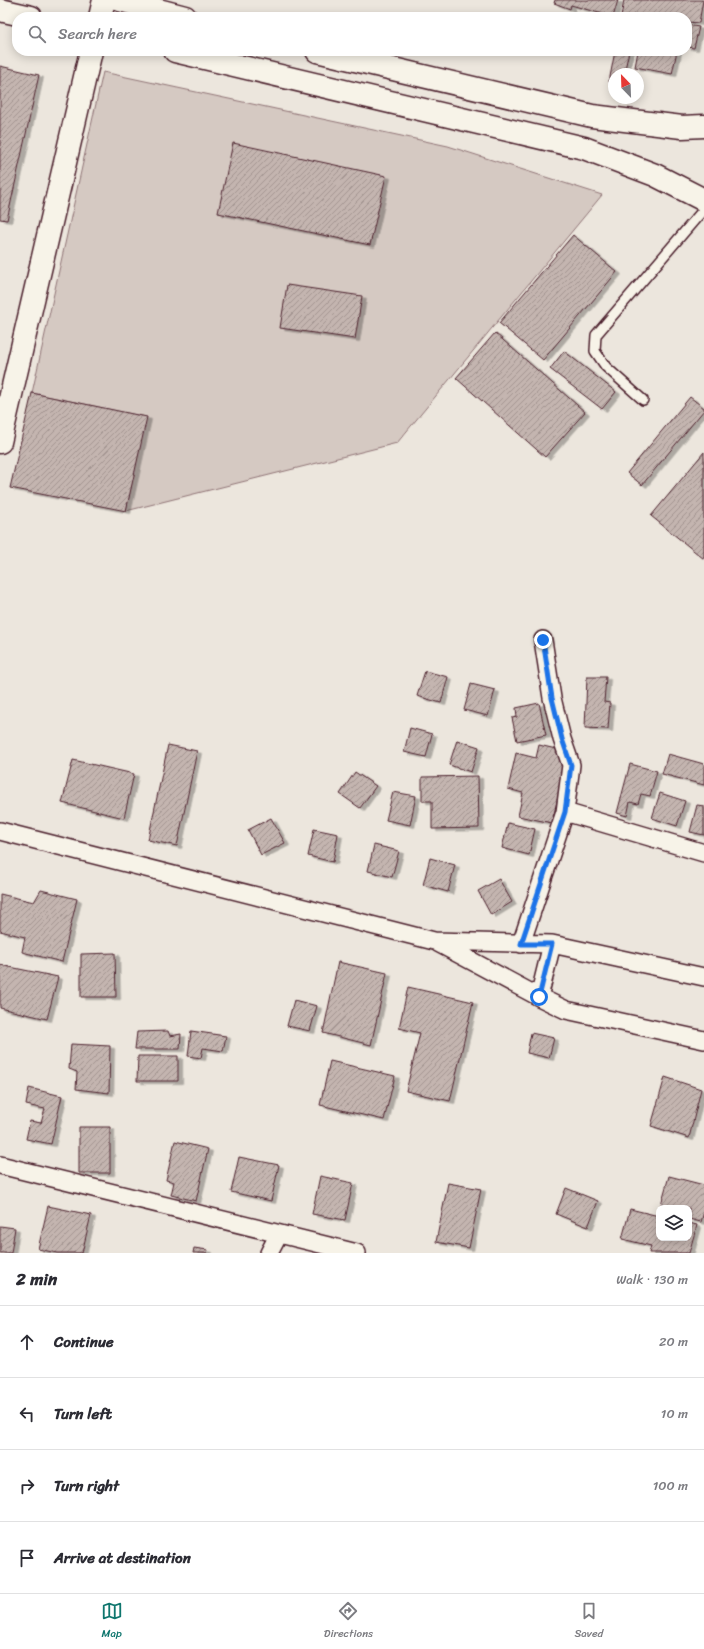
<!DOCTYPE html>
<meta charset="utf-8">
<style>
:root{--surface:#fff;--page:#f7f7f7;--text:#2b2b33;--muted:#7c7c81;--line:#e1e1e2;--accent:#0f766e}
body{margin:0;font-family:Sriracha,sans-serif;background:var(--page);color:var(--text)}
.controls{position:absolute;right:12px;bottom:12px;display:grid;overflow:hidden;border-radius:8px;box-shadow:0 2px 10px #0003}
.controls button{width:36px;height:36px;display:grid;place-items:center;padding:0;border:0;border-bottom:1px solid var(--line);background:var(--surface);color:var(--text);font:20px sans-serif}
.compass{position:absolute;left:608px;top:68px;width:36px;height:36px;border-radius:50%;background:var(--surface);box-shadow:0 2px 10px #0003;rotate:337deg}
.stop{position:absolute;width:12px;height:12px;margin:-9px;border:3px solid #1a73e8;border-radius:50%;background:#fff}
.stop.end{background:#1a73e8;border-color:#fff;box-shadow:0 1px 4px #0008}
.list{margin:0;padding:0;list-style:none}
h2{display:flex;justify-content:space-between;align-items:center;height:52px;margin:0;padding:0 16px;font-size:17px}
h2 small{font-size:13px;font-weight:400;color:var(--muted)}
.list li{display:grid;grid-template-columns:26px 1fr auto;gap:12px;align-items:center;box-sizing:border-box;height:72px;padding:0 16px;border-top:1px solid var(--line)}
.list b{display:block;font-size:15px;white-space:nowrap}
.list em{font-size:13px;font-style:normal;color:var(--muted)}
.icon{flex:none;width:22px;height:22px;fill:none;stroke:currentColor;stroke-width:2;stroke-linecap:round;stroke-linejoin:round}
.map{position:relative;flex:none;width:704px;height:1253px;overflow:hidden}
.search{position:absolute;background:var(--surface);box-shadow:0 2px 10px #0003;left:12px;right:12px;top:12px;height:44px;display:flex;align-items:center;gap:10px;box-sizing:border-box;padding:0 14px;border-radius:16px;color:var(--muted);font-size:15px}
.sheet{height:340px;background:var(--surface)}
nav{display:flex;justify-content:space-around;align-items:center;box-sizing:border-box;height:56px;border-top:1px solid var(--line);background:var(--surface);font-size:11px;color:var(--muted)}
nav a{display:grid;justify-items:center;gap:2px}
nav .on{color:var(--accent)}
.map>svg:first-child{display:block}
.park{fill:#d5c9c2;stroke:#907476}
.building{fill:url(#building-hatch);stroke:#4a1f2b;filter:url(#shadow)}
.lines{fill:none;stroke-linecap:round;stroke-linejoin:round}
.service-casing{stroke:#4a1f2b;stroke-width:12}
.minor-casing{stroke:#4a1f2b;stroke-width:20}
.tertiary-casing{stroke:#4a1f2b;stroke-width:25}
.service{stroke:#f7f3e8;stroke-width:9}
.minor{stroke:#f7f3e8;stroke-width:17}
.tertiary{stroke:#f7f3e8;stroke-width:22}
.route{stroke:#1a73e8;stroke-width:5}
</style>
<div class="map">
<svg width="704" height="1253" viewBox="0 0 704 1253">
<defs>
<pattern id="building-hatch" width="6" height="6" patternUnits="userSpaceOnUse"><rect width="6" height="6" fill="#c4b5b0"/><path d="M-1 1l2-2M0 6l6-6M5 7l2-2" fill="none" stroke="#a1938f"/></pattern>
<filter id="shadow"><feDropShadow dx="4.5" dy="2.5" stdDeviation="0" flood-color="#0004"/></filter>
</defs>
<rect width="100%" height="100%" fill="#ece6dd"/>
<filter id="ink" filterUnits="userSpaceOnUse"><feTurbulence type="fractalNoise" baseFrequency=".025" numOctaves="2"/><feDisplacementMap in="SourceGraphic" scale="8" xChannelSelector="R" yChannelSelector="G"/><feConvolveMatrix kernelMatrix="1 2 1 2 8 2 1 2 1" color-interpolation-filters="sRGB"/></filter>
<g filter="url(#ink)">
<path class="park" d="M 103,72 L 448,146 L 602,195 L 397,443 L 126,511 L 146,417 L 32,393 Z"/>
<path class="building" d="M 555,0 L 618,0 L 613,17 L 571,5 L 570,9 L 554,3 Z
M 624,0 L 703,0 L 699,23 L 687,22 L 687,17 L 621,17 Z
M 687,25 L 699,27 L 694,48 L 687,47 Z
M 615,51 L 629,51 L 624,74 L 614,74 L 614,82 L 609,82 Z
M 638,51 L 677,51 L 672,74 L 635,67 Z
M 0,66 L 39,75 L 7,220 L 0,219 Z
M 233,143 L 386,176 L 370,245 L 218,213 Z
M 573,235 L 617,272 L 543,360 L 499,323 Z
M 287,285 L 362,296 L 355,339 L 280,328 Z
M 495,333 L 585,412 L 545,457 L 456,378 Z
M 564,351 L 616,392 L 602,409 L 550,369 Z
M 32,393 L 147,417 L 126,511 L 10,488 Z
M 690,397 L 704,408 L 704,410 L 642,485 L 627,473 Z
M 704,452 L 704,559 L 651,516 Z
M 425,671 L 448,677 L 441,703 L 417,696 Z
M 587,677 L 606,677 L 604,702 L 610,703 L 608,729 L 585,728 Z
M 471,684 L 495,690 L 488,716 L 464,710 Z
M 539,703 L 546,735 L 517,741 L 512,718 L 517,717 L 516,708 Z
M 410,728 L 432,734 L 426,757 L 404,752 Z
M 457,740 L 479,747 L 471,772 L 449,765 Z
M 168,745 L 197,751 L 177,846 L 148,840 Z
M 539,745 L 556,749 L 564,770 L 552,823 L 518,816 L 523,793 L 508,789 L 516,753 L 536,758 Z
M 668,754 L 704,764 L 704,785 L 662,774 Z
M 73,760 L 134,774 L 124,818 L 62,803 Z
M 630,764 L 657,771 L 650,796 L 641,794 L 638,804 L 630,802 L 627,816 L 617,813 Z
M 355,772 L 376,786 L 360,808 L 340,794 Z
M 478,776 L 479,828 L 432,829 L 432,801 L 422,801 L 422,777 Z
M 393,792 L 416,796 L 410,825 L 386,820 Z
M 660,793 L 685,801 L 677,826 L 652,818 Z
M 697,805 L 704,806 L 704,835 L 690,832 Z
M 271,818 L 285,843 L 261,855 L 248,830 Z
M 508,823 L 535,829 L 529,855 L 502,848 Z
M 314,829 L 338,834 L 333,862 L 308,856 Z
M 374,845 L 399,851 L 392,877 L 368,871 Z
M 430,858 L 455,865 L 448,892 L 423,885 Z
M 499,879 L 512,902 L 491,915 L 478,891 Z
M 41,890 L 77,899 L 62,962 L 22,952 L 25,937 L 0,931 L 0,894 L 34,902 Z
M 115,953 L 116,997 L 81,997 L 81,954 Z
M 338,962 L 387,973 L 371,1045 L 323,1033 Z
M 0,965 L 58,977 L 47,1019 L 0,1008 Z
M 408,987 L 473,1002 L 450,1101 L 406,1091 L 420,1033 L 399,1028 Z
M 294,1000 L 317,1006 L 310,1031 L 287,1026 Z
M 168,1031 L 170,1036 L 181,1034 L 180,1049 L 135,1049 L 137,1032 Z
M 191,1031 L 226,1036 L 223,1051 L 203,1048 L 201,1058 L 188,1056 Z
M 531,1033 L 554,1038 L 549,1058 L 527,1053 Z
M 71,1044 L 110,1046 L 109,1093 L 76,1089 L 77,1072 L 69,1069 Z
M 138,1056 L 178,1056 L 178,1081 L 137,1081 Z
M 330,1061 L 395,1076 L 384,1120 L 320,1105 Z
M 665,1077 L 701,1089 L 689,1138 L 651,1126 Z
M 29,1088 L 62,1096 L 51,1144 L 26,1139 L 30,1121 L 41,1123 L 45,1109 L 26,1105 Z
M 79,1127 L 110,1127 L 110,1173 L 79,1173 Z
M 175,1141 L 208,1149 L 196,1201 L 171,1195 L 174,1182 L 166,1180 Z
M 239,1157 L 279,1165 L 271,1201 L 231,1192 Z
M 320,1176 L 353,1183 L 345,1220 L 312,1214 Z
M 669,1176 L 704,1185 L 704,1212 L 701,1222 L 689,1219 L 689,1208 L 660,1208 Z
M 448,1183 L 481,1189 L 469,1248 L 436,1242 Z
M 566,1188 L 598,1201 L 588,1227 L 556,1214 Z
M 48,1206 L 91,1215 L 82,1253 L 57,1253 L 38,1249 Z
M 630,1209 L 659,1216 L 659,1238 L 689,1238 L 689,1223 L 697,1225 L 689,1253 L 649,1253 L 651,1246 L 622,1239 Z
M 0,1226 L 15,1228 L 11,1253 L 0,1253 Z
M 194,1248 L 208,1250 L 207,1253 L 193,1253 Z"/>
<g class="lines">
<g class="service-casing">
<path id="service" d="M 643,400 L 606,367 L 595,351 L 596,335 L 704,209"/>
</g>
<g class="minor-casing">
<path id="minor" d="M 543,640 L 552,698 L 562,739 L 571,765 L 565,812
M 0,831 L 434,941 L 552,944 L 704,977
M 438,943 L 539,997 L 566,1010 L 704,1040
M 521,944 L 565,812 L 704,853
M 539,997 L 552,944
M 0,1165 L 357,1253
M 269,1253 L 279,1234"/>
</g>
<g class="tertiary-casing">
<path id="tertiary" d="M 120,0 L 185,17
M 0,10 L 31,17
M 100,17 L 104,0
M 175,51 L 584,148 L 655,175 L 704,200
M 317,51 L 592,116 L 682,127 L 704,126
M 0,442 L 91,51"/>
</g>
<use href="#service" class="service"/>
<use href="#minor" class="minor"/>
<use href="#tertiary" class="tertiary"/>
</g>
</g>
<g class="lines" filter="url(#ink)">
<path class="route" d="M 539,997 L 552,944 L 521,944 L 565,812 L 571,765 L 562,739 L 552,698 L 543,640"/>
</g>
</svg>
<div class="controls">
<button><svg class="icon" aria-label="layers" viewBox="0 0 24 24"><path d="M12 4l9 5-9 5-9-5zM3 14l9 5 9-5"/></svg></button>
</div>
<svg class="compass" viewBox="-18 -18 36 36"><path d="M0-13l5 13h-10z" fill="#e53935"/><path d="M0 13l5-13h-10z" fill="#7c7c81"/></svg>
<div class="stop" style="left:539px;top:997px"></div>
<div class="stop end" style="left:543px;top:640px"></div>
<div class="search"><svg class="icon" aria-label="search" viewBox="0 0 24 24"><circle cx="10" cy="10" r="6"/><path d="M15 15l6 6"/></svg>Search here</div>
</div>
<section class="sheet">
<h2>2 min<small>Walk · 130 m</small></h2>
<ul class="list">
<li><svg class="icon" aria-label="ahead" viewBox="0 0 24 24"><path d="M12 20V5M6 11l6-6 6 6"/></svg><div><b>Continue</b></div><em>20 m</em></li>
<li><svg class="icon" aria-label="left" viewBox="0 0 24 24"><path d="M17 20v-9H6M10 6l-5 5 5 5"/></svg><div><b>Turn left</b></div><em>10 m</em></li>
<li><svg class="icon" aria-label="right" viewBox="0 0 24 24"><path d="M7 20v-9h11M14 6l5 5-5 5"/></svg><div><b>Turn right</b></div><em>100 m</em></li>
<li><svg class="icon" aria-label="arrive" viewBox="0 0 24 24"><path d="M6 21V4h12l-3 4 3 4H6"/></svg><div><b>Arrive at destination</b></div></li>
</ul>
</section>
<nav>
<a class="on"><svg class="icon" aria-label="map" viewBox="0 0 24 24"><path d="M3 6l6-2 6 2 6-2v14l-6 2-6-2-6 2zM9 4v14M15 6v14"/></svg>Map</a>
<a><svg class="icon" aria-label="directions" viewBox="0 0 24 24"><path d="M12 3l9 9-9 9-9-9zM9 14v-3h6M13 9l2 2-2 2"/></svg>Directions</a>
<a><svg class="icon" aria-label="saved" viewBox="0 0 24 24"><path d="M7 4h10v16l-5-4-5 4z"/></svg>Saved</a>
</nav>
